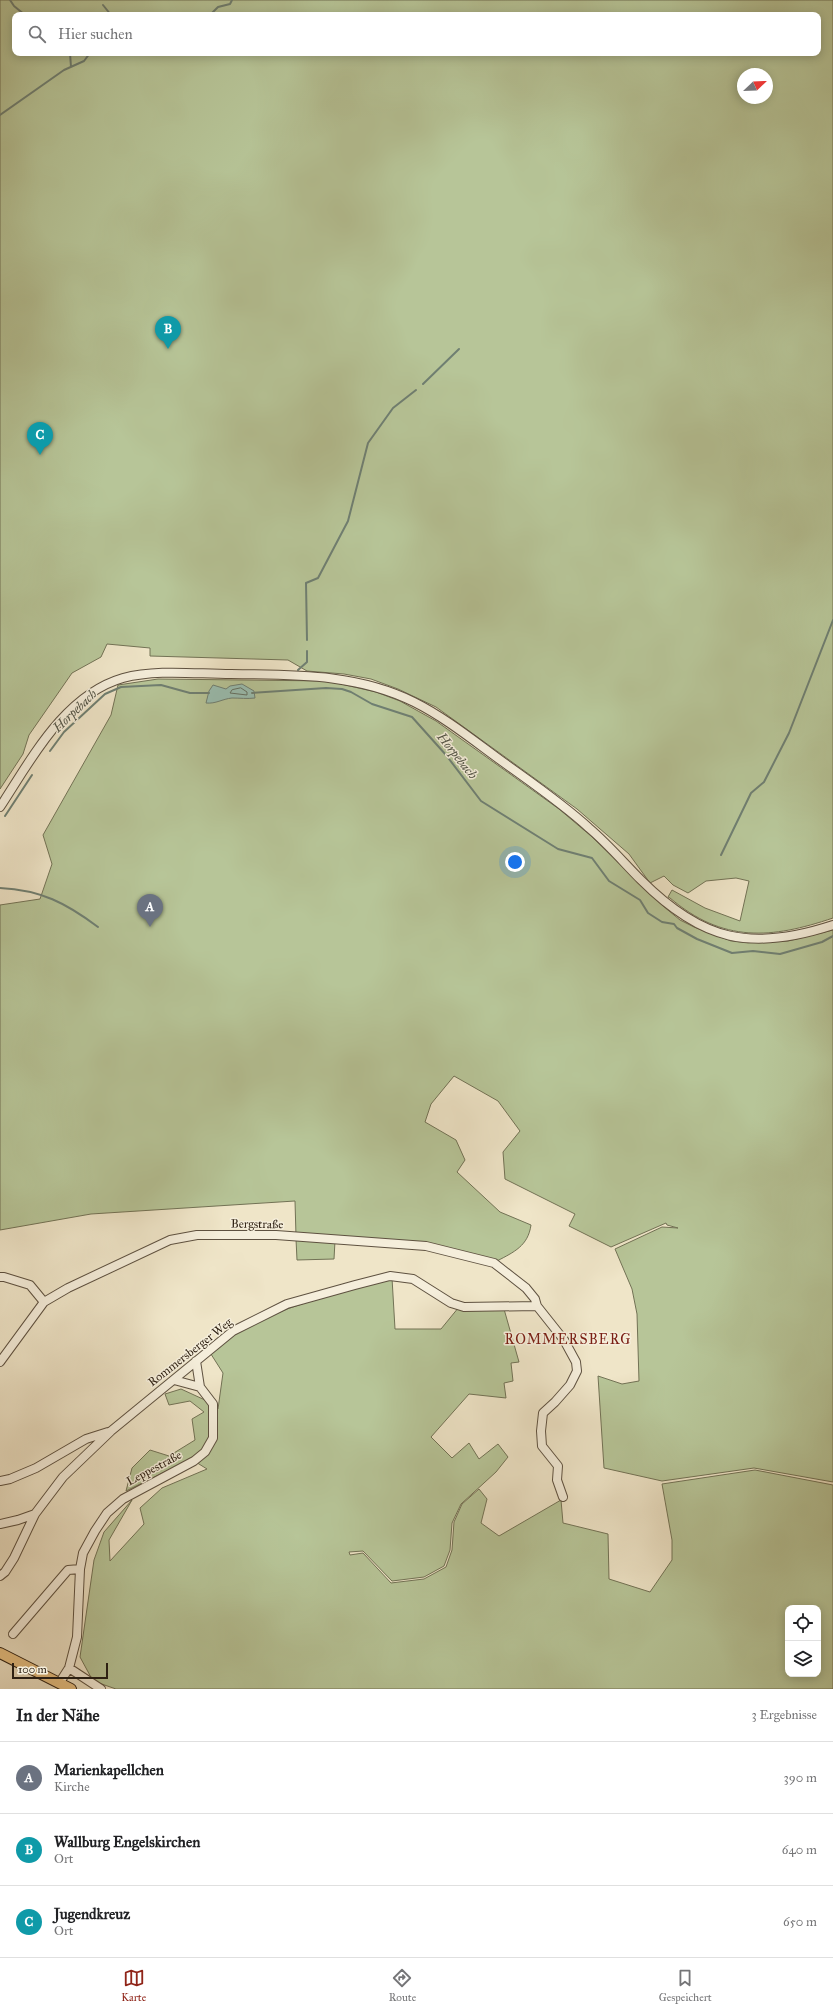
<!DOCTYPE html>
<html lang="de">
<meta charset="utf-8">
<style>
:root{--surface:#fff;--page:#f6f6f6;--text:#202124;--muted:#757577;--line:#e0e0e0;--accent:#8f2418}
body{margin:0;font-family:"IM FELL Great Primer",serif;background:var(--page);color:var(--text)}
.controls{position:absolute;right:12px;bottom:12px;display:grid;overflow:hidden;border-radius:8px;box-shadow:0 2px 10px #0003}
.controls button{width:36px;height:36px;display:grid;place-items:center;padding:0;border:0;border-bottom:1px solid var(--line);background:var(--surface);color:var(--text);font:20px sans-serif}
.compass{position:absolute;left:737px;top:68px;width:36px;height:36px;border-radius:50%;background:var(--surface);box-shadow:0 2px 10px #0003;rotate:67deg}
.scale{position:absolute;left:12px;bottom:10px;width:96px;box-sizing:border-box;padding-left:4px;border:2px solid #2e2012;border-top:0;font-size:11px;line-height:14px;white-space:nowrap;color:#2e2012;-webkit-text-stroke:3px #f5eedb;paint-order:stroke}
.you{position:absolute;left:515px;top:862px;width:14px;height:14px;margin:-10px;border:3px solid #fff;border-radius:50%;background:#1a73e8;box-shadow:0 0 0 6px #1a73e833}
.badge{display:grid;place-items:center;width:26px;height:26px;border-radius:50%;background:var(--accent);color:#fff;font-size:13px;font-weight:700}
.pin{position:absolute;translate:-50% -33px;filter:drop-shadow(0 1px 2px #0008)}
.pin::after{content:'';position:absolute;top:21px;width:14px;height:12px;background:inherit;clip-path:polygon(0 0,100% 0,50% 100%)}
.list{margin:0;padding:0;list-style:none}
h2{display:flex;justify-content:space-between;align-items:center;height:52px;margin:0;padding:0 16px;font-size:17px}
h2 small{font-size:13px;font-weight:400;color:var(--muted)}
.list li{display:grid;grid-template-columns:26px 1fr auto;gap:12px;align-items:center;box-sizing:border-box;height:72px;padding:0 16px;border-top:1px solid var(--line)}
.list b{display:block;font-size:15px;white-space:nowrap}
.list p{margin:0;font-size:13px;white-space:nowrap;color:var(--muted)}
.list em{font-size:13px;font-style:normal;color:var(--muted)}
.icon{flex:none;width:22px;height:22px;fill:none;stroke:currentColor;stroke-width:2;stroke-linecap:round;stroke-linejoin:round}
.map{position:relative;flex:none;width:833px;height:1689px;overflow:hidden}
.search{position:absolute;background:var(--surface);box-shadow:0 2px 10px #0003;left:12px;right:12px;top:12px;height:44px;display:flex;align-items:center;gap:10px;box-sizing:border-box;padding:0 14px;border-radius:8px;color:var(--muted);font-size:15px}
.sheet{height:268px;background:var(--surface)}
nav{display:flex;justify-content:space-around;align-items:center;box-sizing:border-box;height:56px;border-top:1px solid var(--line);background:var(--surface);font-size:11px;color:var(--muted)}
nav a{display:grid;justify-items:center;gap:2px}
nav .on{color:var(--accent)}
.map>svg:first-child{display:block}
.green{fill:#b7c598;stroke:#727255;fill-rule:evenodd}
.water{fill:#9abfb2;stroke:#6f7f72}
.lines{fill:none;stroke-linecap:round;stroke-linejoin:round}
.shore{stroke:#647062;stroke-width:1}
.stream{stroke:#6f7f72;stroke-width:2}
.minor-casing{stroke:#5e5140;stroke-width:10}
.major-casing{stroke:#2e2012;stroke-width:12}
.minor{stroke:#f5eedb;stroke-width:8}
.major{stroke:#e8c284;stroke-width:10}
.labels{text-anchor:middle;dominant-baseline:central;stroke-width:3;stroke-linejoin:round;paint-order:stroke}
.street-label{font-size:12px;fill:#2e2012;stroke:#f5eedb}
.water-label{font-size:13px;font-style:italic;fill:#4e5042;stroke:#f5eedb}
.quarter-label{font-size:14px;letter-spacing:1px;fill:#7a1f14;stroke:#f5eedb}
</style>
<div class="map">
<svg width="833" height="1689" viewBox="0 0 833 1689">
<rect width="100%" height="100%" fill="#efe5c8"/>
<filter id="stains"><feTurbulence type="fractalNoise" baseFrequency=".005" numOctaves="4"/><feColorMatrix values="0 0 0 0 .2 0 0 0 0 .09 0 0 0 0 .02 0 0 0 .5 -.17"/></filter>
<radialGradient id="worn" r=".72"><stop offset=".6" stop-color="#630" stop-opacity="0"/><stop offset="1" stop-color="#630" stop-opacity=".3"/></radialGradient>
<path class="green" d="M 0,0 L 833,0 L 833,918 C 771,939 723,943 670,898 L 668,897 L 672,890 L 705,908 L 740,921 L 749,881 L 736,878 L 706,881 L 688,893 L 673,885 L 664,876 L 650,883 L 629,854 L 577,809 L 436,707 L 398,689 L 371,679 L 344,674 L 307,671 L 288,660 L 150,656 L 150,648 L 107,644 L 101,657 L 72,673 L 29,735 L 23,754 L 0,789 ZM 15,15 L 818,15 L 818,53 L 15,53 ZM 743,74 L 767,74 L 767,98 L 743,98 Z
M 158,679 L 328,681 L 376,692 L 400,701 L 436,721 L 559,809 L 591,836 L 663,906 L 680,920 L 694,927 L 731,941 L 748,943 L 788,941 L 833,930 L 833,1482 L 754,1468 L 662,1481 L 604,1468 L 598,1376 L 622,1384 L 639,1381 L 637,1314 L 632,1289 L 615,1249 L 662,1227 L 678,1228 L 667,1225 L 666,1223 L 611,1247 L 569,1226 L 575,1214 L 505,1179 L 503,1152 L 520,1131 L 498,1101 L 454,1076 L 431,1104 L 425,1122 L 456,1140 L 465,1160 L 457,1172 L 500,1212 L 531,1225 C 528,1246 514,1252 497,1261 L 427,1245 L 296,1236 L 295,1201 L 91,1214 L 0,1230 L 0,905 L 40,899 L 52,864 L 43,835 L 111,715 L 118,685 Z
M 296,1239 L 335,1241 L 334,1259 L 297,1260 Z
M 392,1278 L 395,1329 L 441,1329 L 459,1307 L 504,1309 L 519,1362 L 511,1363 L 513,1381 L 504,1383 L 506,1398 L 469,1394 L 431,1437 L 452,1458 L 469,1443 L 479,1459 L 498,1444 L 508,1457 L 496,1472 L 461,1504 L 452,1523 L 450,1550 L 444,1566 L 424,1577 L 392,1581 L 363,1551 L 349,1552 L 350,1555 L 363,1553 L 391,1583 L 424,1579 L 446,1567 L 452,1550 L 454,1522 L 462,1504 L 479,1489 L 487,1499 L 481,1523 L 499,1536 L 561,1500 L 563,1523 L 608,1534 L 609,1579 L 650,1592 L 672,1560 L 672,1540 L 662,1484 L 755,1470 L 833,1485 L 833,1689 L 116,1689 L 93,1681 L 80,1657 L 94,1560 L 104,1532 L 132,1500 L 109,1540 L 110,1561 L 144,1524 L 140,1508 L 162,1488 L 207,1469 L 191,1459 L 126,1491 L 132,1468 L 150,1450 L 169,1456 L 195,1440 L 192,1419 L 204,1412 L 190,1401 L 169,1405 L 165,1394 L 181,1389 L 205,1400 L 218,1409 L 223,1373 L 209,1351 L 234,1332 L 287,1309 L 356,1286 ZM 788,1608 L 818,1608 L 818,1674 L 788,1674 Z"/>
<path class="water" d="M 242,684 L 254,691 L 255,698 C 247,699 240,698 232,698 C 222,699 216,704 206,703 L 209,691 L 213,685 L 226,689 L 230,686 Z"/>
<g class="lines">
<path class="shore" d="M 241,688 L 247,692 L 247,695 L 230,693 L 232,690 Z"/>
<path class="stream" d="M 10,0 L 14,6 L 25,15
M 103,5 L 111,15
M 210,15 L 218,7 L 230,4 L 232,0
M 70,53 L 71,67
M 0,115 L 64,70 L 84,61 L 90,53
M 423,384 L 459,349
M 307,640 L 306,583 L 318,578 L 348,521 L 368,443 L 393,408 L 416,390
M 298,670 L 307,662 L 307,651
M 252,693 L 326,688 L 342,689 L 351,692 L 372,704 L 412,717 L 446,755 L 481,801 L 558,849 L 592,858 L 609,881 L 640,900 L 648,913 L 662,922 L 674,924 L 677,928 L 697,939 L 732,953 L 753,951 L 780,954 L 822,942 L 833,936
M 50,751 L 64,732 L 105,694 L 121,687 L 161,685 L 190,693 L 209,693
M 5,816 L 32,775
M 721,855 L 751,793 L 764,782 L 789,733 L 833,620
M 0,888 C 41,890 66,903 98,927"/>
<g class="minor-casing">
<path id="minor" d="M 0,807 C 31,760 64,695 123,678 C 157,669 196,674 231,674 C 293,675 356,673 414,702 C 446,718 474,741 503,762 C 532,783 563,804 589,828 C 608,844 624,863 641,880 C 702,941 751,952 833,925
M 0,1277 L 4,1277 L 30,1285 L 44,1302
M 0,1362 L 44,1302 L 68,1288 L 170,1240 L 197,1235 L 276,1235 L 426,1246 L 494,1263 L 526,1288 L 535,1299 L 537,1306 L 564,1340 L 576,1362 L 577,1371 L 570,1385 L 555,1402 L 543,1413 L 541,1431 L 542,1446 L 558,1466 L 557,1480 L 563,1497
M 174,1380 L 200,1387
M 0,1481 L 10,1479 L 36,1468 L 86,1439 L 108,1432
M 0,1524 L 18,1520 L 35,1514
M 0,1576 L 5,1572 L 14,1558 L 35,1514 L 63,1477 L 111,1431 L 233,1331 L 287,1304 L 355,1285 L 390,1276 L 413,1279 L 451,1303 L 464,1307 L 537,1306
M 13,1634 L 68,1570 L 80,1569
M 69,1668 L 101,1689
M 60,1682 L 69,1668 L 77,1637 L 80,1569 L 83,1553 L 95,1531 L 107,1513 L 123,1499 L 194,1461 L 205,1452 L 213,1438 L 213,1404 L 200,1387 L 196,1361"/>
</g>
<g class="major-casing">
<path id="major" d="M 0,1653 L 71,1689"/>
</g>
<use href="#minor" class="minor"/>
<use href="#major" class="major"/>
</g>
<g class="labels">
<g class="street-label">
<text transform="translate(257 1224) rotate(1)">Bergstraße</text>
<text transform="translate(190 1352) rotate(-38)">Rommersberger Weg</text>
<text transform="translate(154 1468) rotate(-28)">Leppestraße</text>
</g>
<g class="water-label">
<text transform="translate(75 711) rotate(-44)">Horpebach</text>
<text transform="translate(457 756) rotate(51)">Horpebach</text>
</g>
<g class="quarter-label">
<text x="568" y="1339">ROMMERSBERG</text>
</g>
</g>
<rect width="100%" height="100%" filter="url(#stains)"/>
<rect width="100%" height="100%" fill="url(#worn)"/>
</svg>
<div class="controls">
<button><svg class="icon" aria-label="locate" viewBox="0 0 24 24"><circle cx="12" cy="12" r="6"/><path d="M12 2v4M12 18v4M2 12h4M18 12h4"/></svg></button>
<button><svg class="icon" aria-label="layers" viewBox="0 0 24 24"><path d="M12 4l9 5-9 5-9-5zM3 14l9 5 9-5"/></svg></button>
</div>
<svg class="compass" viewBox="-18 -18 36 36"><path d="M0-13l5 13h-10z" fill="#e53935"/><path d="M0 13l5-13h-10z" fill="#757577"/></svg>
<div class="scale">100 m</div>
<div class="you"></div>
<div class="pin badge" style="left:150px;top:927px;background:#6b7280">A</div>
<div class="pin badge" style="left:168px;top:349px;background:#0f9aa8">B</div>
<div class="pin badge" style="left:40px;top:455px;background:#0f9aa8">C</div>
<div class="search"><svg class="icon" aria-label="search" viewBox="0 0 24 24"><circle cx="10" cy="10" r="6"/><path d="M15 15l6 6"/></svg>Hier suchen</div>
</div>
<section class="sheet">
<h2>In der Nähe<small>3 Ergebnisse</small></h2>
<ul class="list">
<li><span class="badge" style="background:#6b7280">A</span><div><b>Marienkapellchen</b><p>Kirche</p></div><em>390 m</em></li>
<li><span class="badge" style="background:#0f9aa8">B</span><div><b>Wallburg Engelskirchen</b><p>Ort</p></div><em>640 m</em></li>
<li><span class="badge" style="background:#0f9aa8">C</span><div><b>Jugendkreuz</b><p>Ort</p></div><em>650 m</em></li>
</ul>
</section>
<nav>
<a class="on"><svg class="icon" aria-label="map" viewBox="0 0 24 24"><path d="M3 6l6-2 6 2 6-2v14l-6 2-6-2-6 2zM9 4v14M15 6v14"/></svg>Karte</a>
<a><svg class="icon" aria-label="directions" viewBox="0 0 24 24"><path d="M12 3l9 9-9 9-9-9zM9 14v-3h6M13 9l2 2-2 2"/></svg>Route</a>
<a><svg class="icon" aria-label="saved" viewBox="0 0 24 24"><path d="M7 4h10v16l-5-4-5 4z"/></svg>Gespeichert</a>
</nav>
